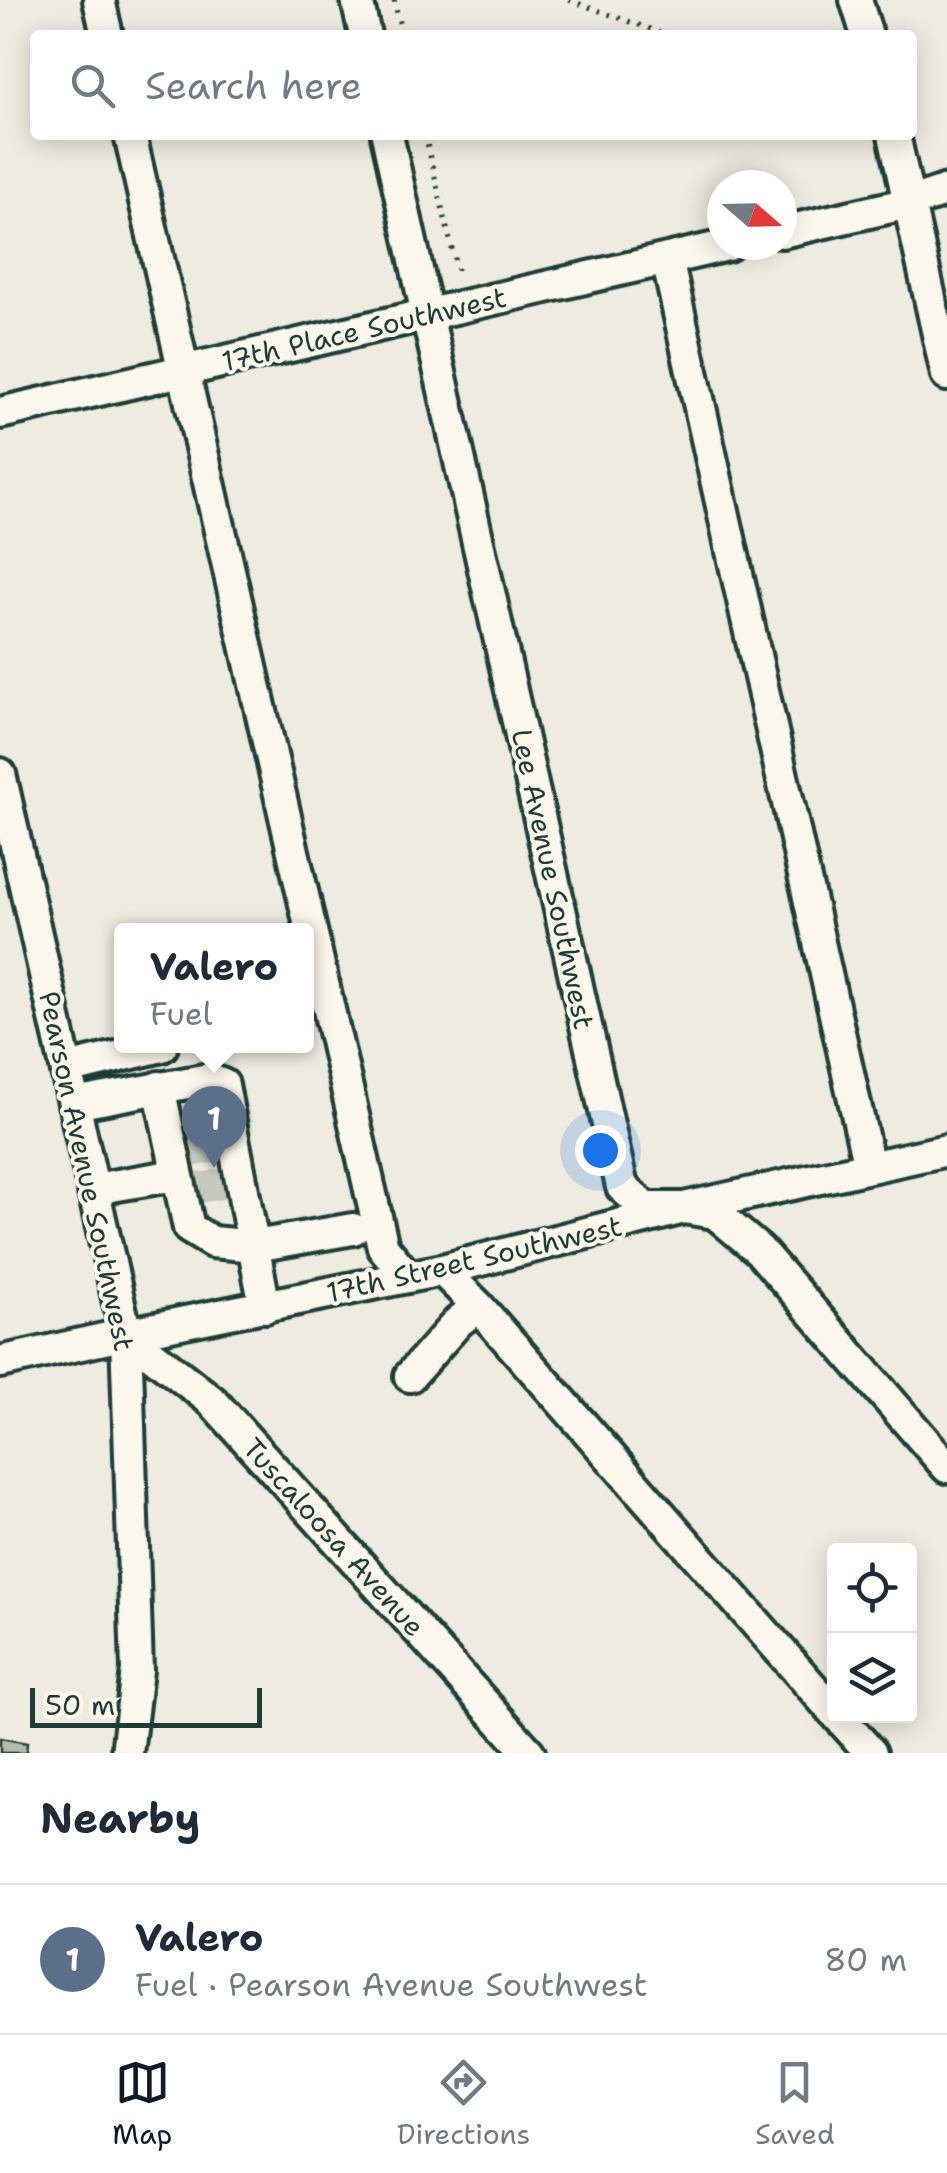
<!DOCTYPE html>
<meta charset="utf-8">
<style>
:root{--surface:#fff;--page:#f6f6f7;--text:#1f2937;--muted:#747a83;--line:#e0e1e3;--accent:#111827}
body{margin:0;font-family:"Shantell Sans",sans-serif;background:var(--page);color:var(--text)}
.controls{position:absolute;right:30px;bottom:30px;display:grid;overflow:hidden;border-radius:10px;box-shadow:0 5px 25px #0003}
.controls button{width:90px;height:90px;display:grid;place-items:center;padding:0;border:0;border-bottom:2px solid var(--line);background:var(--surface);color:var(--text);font:50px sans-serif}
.compass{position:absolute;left:707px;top:170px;width:90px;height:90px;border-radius:50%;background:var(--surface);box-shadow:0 5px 25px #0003;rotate:110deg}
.scale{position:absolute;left:30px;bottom:25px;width:232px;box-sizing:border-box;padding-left:10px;border:5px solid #1f3d34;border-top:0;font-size:28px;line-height:35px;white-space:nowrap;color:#1f3d34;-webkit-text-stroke:8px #fbf7ec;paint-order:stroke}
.you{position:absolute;left:600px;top:1150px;width:35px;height:35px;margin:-25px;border:8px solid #fff;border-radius:50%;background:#1a73e8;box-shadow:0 0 0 15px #1a73e833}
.badge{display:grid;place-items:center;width:65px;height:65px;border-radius:50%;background:var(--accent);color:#fff;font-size:32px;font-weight:700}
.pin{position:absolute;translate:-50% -82px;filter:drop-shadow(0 2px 5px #0008)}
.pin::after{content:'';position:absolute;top:52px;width:35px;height:30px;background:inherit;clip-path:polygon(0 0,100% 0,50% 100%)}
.popup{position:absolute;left:114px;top:923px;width:200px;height:130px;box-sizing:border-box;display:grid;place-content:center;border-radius:10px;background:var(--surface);filter:drop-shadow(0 2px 8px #0005);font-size:32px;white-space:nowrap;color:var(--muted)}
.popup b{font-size:38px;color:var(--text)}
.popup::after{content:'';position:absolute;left:50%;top:100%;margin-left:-20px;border:20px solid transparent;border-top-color:var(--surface)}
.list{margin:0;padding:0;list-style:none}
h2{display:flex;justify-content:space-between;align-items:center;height:130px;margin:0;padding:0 40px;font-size:42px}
h2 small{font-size:32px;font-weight:400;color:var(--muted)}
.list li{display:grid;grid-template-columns:65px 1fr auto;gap:30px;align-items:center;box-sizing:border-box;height:150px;padding:0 40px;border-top:2px solid var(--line)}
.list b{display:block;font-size:38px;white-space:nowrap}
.list p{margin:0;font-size:32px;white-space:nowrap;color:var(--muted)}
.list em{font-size:32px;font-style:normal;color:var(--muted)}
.icon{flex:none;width:55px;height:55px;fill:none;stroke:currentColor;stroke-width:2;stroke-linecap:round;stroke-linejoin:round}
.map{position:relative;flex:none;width:947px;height:1753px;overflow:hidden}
.search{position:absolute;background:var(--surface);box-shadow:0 5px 25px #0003;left:30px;right:30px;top:30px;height:110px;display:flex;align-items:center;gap:25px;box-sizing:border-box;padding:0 35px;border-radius:10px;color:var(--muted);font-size:38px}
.sheet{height:280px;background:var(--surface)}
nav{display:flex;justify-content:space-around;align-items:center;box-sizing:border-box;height:140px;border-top:2px solid var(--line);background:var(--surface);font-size:28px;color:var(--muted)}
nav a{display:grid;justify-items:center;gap:5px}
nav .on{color:var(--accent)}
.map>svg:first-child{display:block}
.building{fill:#b4bbb0;stroke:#1f3d34;stroke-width:2.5}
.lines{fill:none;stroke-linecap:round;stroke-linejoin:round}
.minor-tunnel{stroke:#c5c9be;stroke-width:30;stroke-dasharray:30 15;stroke-linecap:butt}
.minor-casing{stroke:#1f3d34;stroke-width:38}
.path{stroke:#1f3d34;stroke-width:5;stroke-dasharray:2.5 8;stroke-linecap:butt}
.minor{stroke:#fbf7ec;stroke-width:30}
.labels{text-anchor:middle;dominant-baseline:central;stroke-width:8;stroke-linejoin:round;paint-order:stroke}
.street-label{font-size:28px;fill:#1f3d34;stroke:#fbf7ec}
</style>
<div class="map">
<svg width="947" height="1753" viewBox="0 0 947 1753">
<rect width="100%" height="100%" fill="#eeece1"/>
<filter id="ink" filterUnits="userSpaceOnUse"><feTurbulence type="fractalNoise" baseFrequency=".01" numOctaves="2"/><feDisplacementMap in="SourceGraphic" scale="20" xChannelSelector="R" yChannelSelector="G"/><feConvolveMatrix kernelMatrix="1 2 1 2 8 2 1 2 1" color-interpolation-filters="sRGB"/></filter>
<g filter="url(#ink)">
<path class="building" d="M 0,1738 L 27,1743 L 26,1753 L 0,1753 Z"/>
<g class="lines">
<path class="minor-tunnel" d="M 191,1152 L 226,1145
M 199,1188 L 233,1182"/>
<g class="minor-casing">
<path id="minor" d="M 99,0 L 107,35
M 357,0 L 365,35
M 856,0 L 867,35
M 130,135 L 383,1247 L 408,1277
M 387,135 L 622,1187 L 646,1208 L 684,1208 L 715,1213 L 759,1250 L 947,1467
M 894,135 L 947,375
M 782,232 L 909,203 L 947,190
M 667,259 L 869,1167
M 0,413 L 728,245
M 0,774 L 126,1334 L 137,1670 L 127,1753
M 67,1069 L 162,1046
M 159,1087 L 189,1228 L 212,1242 L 255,1246 L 353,1229
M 74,1104 L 209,1079 L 223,1085 L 265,1307
M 94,1189 L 176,1175
M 442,1270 L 478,1306 L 834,1712
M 126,1334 L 213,1402 L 529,1753
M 0,1362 L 126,1334 L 442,1270 L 684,1208 L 947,1150
M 410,1376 L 458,1322 L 478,1306
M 838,1716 L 871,1753"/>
</g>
<path class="path" d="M 394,0 L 402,35
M 569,0 L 667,35
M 425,135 L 459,278"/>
<use href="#minor" class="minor"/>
</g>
</g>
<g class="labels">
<g class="street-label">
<text transform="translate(364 329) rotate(-13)">17th Place Southwest</text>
<text transform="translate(553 879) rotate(78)">Lee Avenue Southwest</text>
<text transform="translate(87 1171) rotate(78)">Pearson Avenue Southwest</text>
<text transform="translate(474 1259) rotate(-13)">17th Street Southwest</text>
<text transform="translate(334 1537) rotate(48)">Tuscaloosa Avenue</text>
</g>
</g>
</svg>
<div class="controls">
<button><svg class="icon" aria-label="locate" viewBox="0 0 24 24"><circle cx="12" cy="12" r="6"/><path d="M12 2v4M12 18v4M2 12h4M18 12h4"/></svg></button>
<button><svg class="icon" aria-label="layers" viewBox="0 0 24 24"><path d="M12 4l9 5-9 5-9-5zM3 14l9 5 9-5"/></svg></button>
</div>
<svg class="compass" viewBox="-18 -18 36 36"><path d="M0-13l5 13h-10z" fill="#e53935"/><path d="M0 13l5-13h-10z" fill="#747a83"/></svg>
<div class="scale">50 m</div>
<div class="you"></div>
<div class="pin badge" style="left:214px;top:1168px;background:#5c6f8a">1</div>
<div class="popup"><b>Valero</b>Fuel</div>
<div class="search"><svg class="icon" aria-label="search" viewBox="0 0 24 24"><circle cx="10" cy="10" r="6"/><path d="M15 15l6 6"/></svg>Search here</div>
</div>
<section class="sheet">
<h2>Nearby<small></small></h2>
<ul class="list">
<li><span class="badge" style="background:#5c6f8a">1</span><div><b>Valero</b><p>Fuel · Pearson Avenue Southwest</p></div><em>80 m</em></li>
</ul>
</section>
<nav>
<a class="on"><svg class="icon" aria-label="map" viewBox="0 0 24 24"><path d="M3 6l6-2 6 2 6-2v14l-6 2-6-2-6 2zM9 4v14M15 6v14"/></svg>Map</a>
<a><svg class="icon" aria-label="directions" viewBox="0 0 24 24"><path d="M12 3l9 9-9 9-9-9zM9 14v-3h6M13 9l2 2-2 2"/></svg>Directions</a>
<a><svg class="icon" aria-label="saved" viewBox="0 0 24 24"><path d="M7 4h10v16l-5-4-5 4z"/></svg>Saved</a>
</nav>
